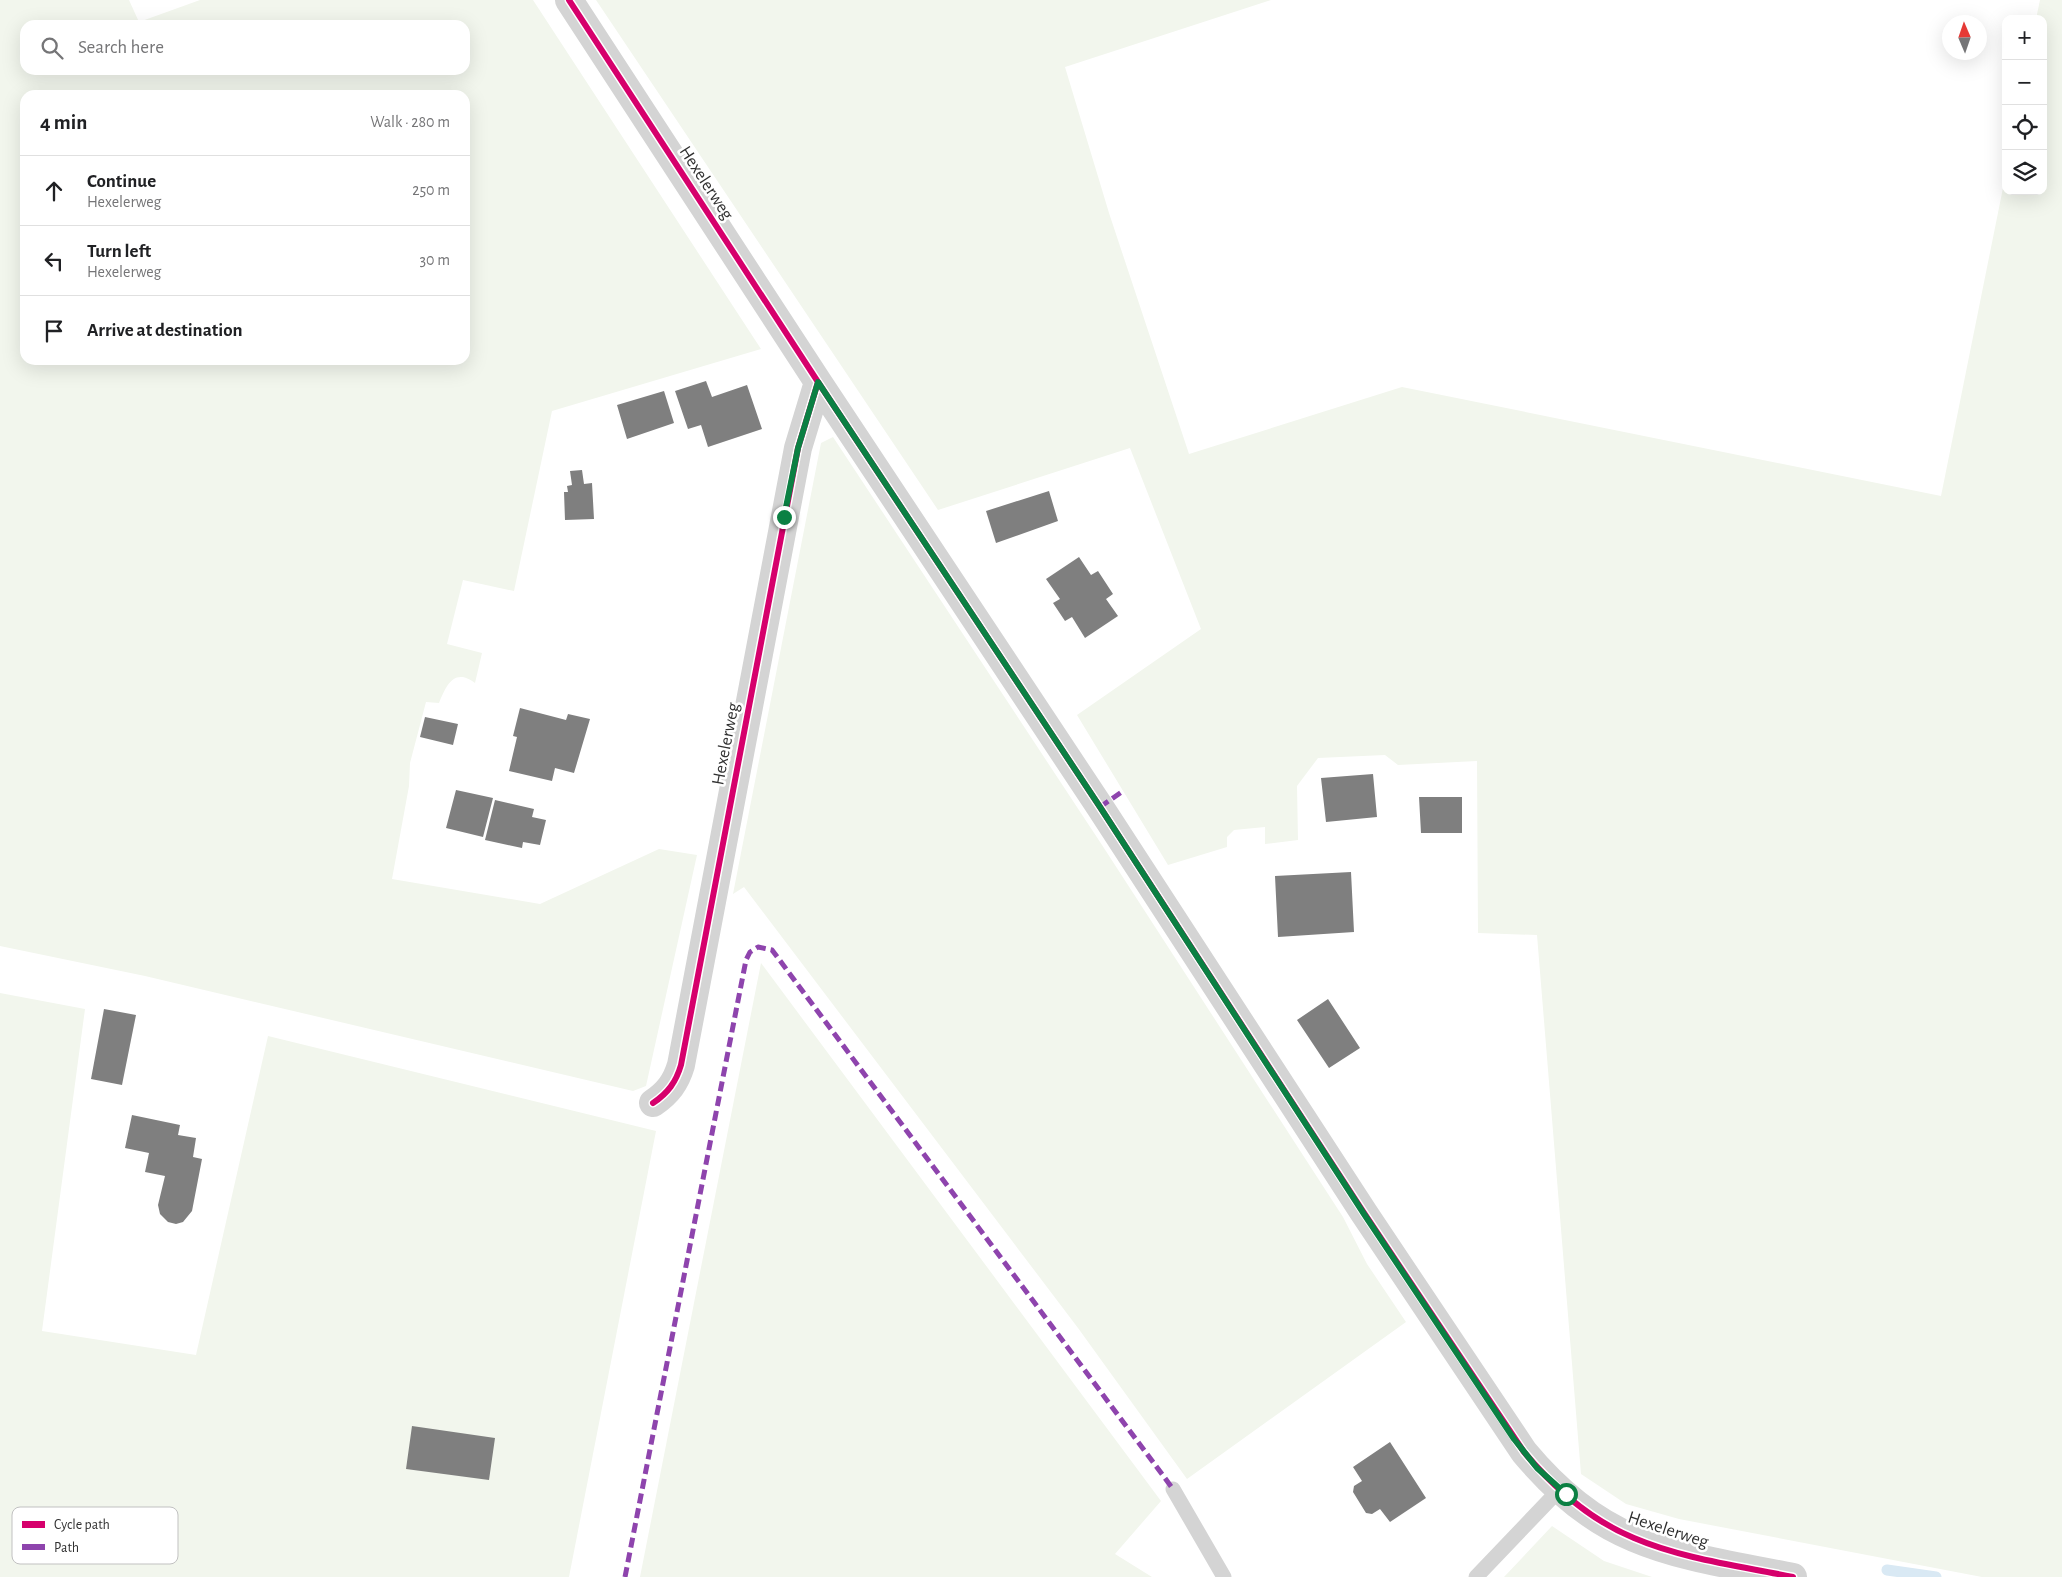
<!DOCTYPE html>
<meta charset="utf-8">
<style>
:root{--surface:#fff;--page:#f2f2f2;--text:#202124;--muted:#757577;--line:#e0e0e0}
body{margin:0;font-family:"Alegreya Sans",sans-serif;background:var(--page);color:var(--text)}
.controls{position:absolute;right:15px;top:15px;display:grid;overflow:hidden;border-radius:10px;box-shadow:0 5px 20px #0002}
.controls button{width:45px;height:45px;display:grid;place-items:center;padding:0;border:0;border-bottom:1px solid var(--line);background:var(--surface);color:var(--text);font:25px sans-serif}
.compass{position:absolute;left:1942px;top:15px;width:45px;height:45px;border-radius:50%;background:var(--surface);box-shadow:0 5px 20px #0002;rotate:358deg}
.stop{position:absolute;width:15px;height:15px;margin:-11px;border:4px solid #0b8043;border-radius:50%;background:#fff}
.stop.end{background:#0b8043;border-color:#fff;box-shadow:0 1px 5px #0008}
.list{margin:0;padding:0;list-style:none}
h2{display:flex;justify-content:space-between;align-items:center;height:65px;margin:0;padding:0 20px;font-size:21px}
h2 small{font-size:16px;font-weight:400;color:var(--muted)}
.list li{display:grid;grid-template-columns:32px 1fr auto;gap:15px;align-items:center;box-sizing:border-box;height:70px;padding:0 20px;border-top:1px solid var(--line)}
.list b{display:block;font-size:19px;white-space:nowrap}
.list p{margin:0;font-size:16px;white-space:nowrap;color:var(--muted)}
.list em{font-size:16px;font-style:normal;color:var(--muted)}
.icon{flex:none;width:28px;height:28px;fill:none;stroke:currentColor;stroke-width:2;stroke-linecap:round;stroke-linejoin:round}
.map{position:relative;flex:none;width:2062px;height:1577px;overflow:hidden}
.search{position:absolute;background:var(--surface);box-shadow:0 5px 20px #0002;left:20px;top:20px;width:450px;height:55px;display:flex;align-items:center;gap:12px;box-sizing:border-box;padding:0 18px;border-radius:15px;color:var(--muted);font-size:19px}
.panel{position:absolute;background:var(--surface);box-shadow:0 5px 20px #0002;left:20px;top:90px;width:450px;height:275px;border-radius:15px}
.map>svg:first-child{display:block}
.green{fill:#f2f6ed;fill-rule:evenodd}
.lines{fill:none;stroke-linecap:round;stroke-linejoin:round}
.stream{stroke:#d9e9f4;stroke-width:11}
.building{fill:#7f7f7f}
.service{stroke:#d4d4d4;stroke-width:15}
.minor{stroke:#d4d4d4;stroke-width:28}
.quiet{stroke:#8e44ad;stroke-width:5;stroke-dasharray:10 5;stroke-linecap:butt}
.cycleway-casing{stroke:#fff;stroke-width:9}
.cycleway{stroke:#d6006c;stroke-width:6}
.route{stroke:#0b8043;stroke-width:6}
.labels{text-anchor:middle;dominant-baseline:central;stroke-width:5;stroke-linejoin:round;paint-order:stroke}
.street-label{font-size:18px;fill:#303030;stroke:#fff}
.key{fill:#fff;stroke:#c1c1c1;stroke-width:1}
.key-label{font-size:14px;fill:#303030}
</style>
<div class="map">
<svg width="2062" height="1577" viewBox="0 0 2062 1577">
<rect width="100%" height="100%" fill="#fff"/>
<path class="green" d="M 0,0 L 129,0 L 139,22 L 200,0 L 533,0 L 761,349 L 552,411 L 514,591 L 463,580 L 447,644 L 482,653 L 475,683 C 454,667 446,686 439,703 L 426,702 L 410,763 L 409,786 L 392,879 L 540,904 L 659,849 L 697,855 L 646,1086 L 633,1091 L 145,976 L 0,946 ZM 25,25 L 465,25 L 465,70 L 25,70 ZM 25,95 L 465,95 L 465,360 L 25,360 Z
M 596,0 L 1271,0 L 1065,67 L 1109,213 L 1189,454 L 1402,387 L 1941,496 L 2006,173 L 2006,191 L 2043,191 L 2043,19 L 2036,19 L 2040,0 L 2062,0 L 2062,1577 L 1982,1577 L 1679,1519 L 1626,1504 L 1581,1474 L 1537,935 L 1478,933 L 1477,761 L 1398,765 L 1385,755 L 1318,758 L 1297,786 L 1298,840 L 1265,844 L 1265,827 L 1234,830 L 1227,837 L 1227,847 L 1168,865 L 1077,715 L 1201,629 L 1130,448 L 938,510 Z
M 833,437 L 1102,845 L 1343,1217 L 1367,1264 L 1406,1322 L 1187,1479 L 1078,1328 L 744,887 L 733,894 L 821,443 Z
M 761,963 L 1161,1501 L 1115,1554 L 1152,1577 L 640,1577 Z
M 0,993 L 85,1009 L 42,1331 L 196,1355 L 268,1036 L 656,1131 L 569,1577 L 0,1577 Z
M 1552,1526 L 1604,1561 L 1652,1577 L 1504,1577 Z"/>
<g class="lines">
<path class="stream" d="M 1887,1570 L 1936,1577"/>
</g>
<path class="building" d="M 706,381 L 712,397 L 747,385 L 762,429 L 708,447 L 701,425 L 688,429 L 675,391 Z
M 664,391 L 674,423 L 627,439 L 617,405 Z
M 582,470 L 584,484 L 592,483 L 594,519 L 565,520 L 564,492 L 568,492 L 567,486 L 572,485 L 570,471 Z
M 1049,491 L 1058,521 L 996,543 L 986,511 Z
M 1079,557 L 1091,575 L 1098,571 L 1113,594 L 1106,599 L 1118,616 L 1085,638 L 1072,617 L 1065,621 L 1053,603 L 1060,599 L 1046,579 Z
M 520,708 L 566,720 L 568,714 L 590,719 L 574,773 L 555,768 L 552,781 L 509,771 L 517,737 L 513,736 Z
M 425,717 L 458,724 L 453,745 L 420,737 Z
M 1373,774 L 1377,817 L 1326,822 L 1321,778 Z
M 456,790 L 493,798 L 483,837 L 446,828 Z
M 1419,797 L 1462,797 L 1462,833 L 1421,833 Z
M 495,800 L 534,809 L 532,817 L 546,820 L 540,845 L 523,842 L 522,848 L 485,840 Z
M 1351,872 L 1354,932 L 1278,937 L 1275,876 Z
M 1328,999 L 1360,1048 L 1329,1068 L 1297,1020 Z
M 104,1009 L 136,1015 L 122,1085 L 91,1079 Z
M 132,1115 L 180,1125 L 178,1135 L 196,1138 L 193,1157 L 202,1159 L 192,1211 L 183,1222 L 176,1224 L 168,1222 L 160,1214 L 158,1205 L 165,1176 L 145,1172 L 149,1153 L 125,1148 Z
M 412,1426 L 495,1438 L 489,1480 L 406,1469 Z
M 1390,1442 L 1426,1498 L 1390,1522 L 1380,1509 L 1372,1514 L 1366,1513 L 1353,1492 L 1354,1486 L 1362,1481 L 1353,1467 Z"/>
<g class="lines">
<path class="service" d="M 1173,1489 L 1224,1577
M 1476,1577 L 1560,1489"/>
<path class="minor" d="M 569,0 L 818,382 L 1100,807 L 1364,1213 L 1524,1452 C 1554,1488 1590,1520 1634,1538 C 1683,1559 1740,1566 1793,1577
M 653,1103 C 668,1093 676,1082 681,1065 L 798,448 L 818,382"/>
<path class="quiet" d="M 1100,807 L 1123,791
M 625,1577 L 746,960 L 750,952 L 758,947 L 772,950 L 778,958 L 1173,1489"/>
<g class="cycleway-casing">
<path id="cycleway" d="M 569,0 L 818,382 L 1100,807 L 1364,1213 L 1524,1452 C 1554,1488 1590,1520 1634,1538 C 1683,1559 1740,1566 1793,1577
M 653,1103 C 668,1093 676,1082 681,1065 L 798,448 L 818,382"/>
</g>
<use href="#cycleway" class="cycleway"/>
</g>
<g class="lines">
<path class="route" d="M 784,517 L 798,448 L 818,382 L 1100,807 L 1364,1214 L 1514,1439 L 1537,1468 L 1566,1494"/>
</g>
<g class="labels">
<g class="street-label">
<text transform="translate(706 183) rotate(57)">Hexelerweg</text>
<text transform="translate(726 744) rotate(-79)">Hexelerweg</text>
<text transform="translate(1668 1530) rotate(18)">Hexelerweg</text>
</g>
</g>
<rect x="12" y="1507" width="166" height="57" rx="8" class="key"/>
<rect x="22" y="1521" width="23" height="7" fill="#d6006c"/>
<rect x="22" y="1544" width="23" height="6" fill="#8e44ad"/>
<g class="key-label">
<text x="54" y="1529">Cycle path</text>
<text x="54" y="1552">Path</text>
</g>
</svg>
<div class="controls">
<button>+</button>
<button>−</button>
<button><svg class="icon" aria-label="locate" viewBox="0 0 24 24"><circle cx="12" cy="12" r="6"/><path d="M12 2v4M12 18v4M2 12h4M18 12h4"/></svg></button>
<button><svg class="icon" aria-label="layers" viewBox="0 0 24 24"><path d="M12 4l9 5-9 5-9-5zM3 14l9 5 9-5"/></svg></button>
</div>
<svg class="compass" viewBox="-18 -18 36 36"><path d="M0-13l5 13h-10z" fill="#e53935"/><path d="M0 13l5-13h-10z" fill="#757577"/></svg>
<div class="stop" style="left:1566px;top:1494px"></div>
<div class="stop end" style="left:784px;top:517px"></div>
<div class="search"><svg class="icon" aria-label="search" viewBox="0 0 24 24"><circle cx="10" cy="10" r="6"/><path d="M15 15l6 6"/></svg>Search here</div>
<section class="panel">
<h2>4 min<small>Walk · 280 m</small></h2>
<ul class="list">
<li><svg class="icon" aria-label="ahead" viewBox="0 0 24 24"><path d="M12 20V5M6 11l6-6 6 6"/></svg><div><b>Continue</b><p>Hexelerweg</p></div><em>250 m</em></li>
<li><svg class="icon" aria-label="left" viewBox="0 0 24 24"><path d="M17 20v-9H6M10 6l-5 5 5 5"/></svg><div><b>Turn left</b><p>Hexelerweg</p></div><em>30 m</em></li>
<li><svg class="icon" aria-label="arrive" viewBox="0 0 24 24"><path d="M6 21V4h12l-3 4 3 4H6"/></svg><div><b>Arrive at destination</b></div></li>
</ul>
</section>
</div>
